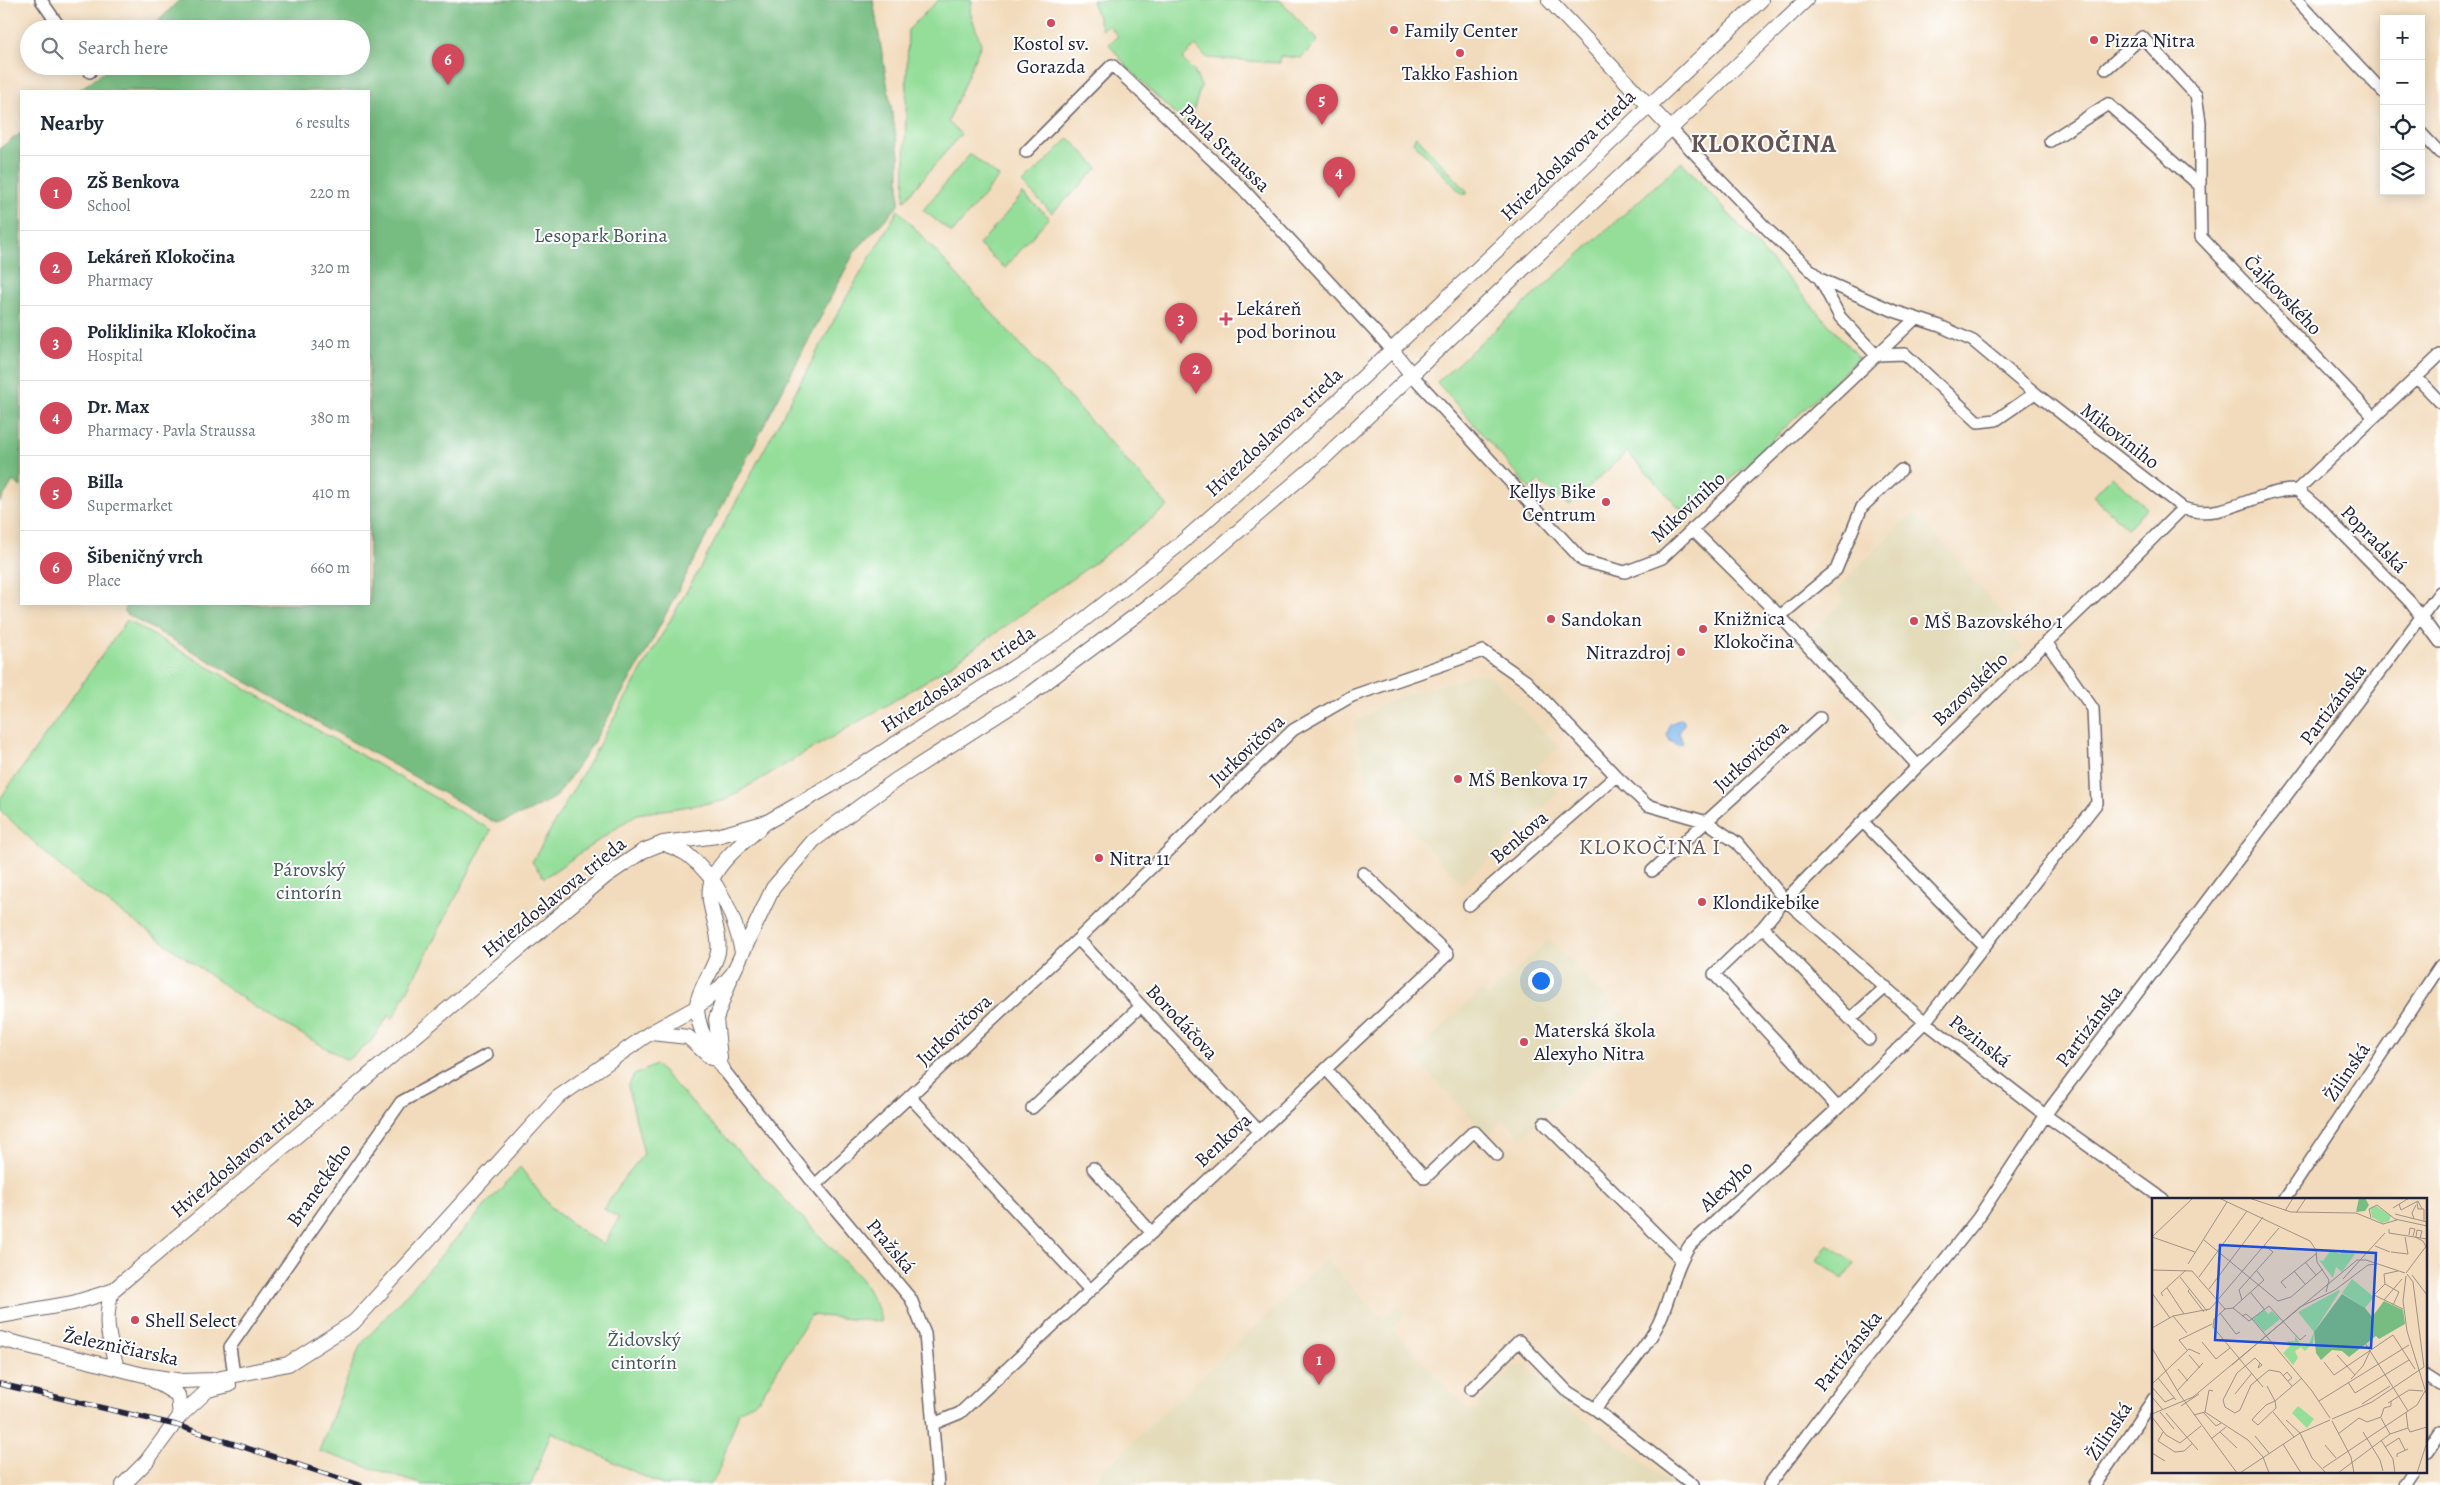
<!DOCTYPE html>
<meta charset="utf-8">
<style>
:root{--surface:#fff;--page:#f2f2f3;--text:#1f2937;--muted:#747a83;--line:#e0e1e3;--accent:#d1495b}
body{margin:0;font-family:Alegreya,serif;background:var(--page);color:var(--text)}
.controls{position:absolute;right:15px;top:15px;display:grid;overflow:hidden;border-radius:0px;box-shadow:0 2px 12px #0003}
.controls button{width:45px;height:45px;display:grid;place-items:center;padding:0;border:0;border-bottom:1px solid var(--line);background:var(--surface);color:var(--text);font:25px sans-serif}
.you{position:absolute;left:1540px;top:980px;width:18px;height:18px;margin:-12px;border:4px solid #fff;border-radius:50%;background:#1a73e8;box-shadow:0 0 0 8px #1a73e833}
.badge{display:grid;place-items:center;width:32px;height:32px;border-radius:50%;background:var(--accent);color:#fff;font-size:16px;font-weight:700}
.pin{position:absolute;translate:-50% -41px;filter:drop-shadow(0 1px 2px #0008)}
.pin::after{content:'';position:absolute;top:26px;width:18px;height:15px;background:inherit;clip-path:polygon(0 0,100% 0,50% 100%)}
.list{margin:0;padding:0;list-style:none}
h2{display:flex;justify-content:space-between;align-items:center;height:65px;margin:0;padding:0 20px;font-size:21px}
h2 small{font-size:16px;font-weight:400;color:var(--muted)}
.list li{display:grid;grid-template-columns:32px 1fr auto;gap:15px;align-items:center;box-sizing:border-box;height:75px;padding:0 20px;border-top:1px solid var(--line)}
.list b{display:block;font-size:19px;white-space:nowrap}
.list p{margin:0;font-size:16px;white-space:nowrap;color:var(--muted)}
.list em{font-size:16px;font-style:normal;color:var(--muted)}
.icon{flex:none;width:28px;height:28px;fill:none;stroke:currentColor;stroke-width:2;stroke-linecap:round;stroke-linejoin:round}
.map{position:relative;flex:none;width:2440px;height:1485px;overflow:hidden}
.search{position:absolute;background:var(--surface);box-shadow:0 2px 12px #0003;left:20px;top:20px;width:350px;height:55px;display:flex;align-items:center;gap:12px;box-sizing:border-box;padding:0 18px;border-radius:28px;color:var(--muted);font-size:19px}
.panel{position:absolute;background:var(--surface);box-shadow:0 2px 12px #0003;left:20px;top:90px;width:350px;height:515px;border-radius:0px}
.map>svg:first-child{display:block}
.built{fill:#e3dbba}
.green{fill:#94de9a;stroke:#5b806a}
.forest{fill:#77bd82;stroke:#4c705e}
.water{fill:#79b4eb;stroke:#4e6b93}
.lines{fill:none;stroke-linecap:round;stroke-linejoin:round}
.minor-casing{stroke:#6b6368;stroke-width:14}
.tertiary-casing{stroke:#6b6368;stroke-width:16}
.minor{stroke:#fff;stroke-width:11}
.tertiary{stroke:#fff;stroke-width:14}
.rail-casing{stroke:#22223b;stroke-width:5.5}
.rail{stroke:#fff;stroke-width:4;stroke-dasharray:11;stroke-linecap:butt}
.poi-dot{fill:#d1495b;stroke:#fff;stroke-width:2}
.labels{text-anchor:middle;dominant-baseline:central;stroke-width:4;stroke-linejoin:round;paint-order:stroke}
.poi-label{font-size:20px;fill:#22223b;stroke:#fff;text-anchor:start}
.street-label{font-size:20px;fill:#22223b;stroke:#fff}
.park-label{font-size:20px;fill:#445a58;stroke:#fff}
.quarter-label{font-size:22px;letter-spacing:1px;fill:#675555;stroke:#fff}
.district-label{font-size:25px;font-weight:bold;letter-spacing:1px;fill:#675555;stroke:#fff}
.inset-road{fill:none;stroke:#9f9188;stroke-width:1}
.view{fill:#1d4ed8;fill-opacity:0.15;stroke:#1d4ed8;stroke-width:2.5}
.inset-edge{fill:none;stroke:#22223b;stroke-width:2.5}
</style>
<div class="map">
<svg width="2440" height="1485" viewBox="0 0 2440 1485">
<rect width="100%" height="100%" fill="#fff"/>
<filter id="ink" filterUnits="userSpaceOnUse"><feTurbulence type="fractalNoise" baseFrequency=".02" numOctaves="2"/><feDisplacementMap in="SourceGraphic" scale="10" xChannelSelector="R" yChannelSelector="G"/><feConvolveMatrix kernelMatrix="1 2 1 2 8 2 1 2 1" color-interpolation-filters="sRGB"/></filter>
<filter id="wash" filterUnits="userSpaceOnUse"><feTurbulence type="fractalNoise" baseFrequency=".0096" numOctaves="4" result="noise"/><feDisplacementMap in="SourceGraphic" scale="20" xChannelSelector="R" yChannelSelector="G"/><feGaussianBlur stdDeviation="1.12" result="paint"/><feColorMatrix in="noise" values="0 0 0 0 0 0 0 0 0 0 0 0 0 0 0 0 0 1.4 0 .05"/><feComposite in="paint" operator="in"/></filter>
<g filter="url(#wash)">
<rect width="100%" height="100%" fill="#f2dbbc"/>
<path class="built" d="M 1915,514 L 1967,569 L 1965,572 L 2008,618 L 2002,624 L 2023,648 L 1939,726 L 1920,707 L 1898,724 L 1810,633 L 1845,599 L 1837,590 L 1850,575 L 1907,518 Z
M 1478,674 L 1492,677 L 1559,747 L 1537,767 L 1545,773 L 1559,792 L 1462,884 L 1368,785 L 1354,723 L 1389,700 Z
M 1549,940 L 1637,1029 L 1521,1138 L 1504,1120 L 1488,1135 L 1412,1056 L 1481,990 L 1488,996 Z
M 1326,1259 L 1383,1319 L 1398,1304 L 1406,1313 L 1391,1328 L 1469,1411 L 1478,1410 L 1479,1402 L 1514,1368 L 1527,1365 L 1567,1407 L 1673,1485 L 1088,1485 Z"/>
<path class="green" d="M 938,0 L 972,0 L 970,12 L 981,44 L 948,122 L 961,134 L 904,201 L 908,30 Z
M 1092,0 L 1280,0 L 1318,41 L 1301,58 L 1280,56 L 1280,63 L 1207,58 L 1195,46 L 1182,59 L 1194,71 L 1201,86 L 1189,126 C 1161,101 1132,75 1109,44 L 1118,36 L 1108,25 L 1102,30 Z
M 1416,136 L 1467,191 L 1467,194 L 1462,194 L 1413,142 Z
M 1069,138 L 1098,168 L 1052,213 L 1023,184 Z
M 970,154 L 999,177 L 952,233 L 923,210 Z
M 1682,162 L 1859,358 L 1689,518 L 1627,452 L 1569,505 L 1539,482 L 1530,489 L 1437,382 Z
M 1023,194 L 1049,217 L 1005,268 L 979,245 Z
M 898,210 L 1168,506 L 1094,563 L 948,667 L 892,702 L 723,801 L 637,814 L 544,878 L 532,862 L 704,561 L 845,300 Z
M 2112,476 L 2147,508 L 2128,529 L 2093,496 Z
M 127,620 L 491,830 L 393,1018 L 389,1015 L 371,1041 L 347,1060 L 256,1008 L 69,875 L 0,810 L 0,799 Z
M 656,1065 L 862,1280 L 879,1311 L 881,1322 L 811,1315 L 760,1398 L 739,1412 L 717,1475 L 709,1485 L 662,1485 L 551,1432 L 531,1485 L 423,1485 L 319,1451 L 360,1346 L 520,1167 L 552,1209 L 588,1236 L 604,1244 L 619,1218 L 604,1209 L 624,1178 L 644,1154 L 628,1086 L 634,1075 Z
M 1828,1244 L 1854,1263 L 1843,1279 L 1817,1260 Z"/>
<path class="forest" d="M 179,0 L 873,0 L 899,154 L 899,205 L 855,251 L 645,654 L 590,748 L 557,796 L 528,812 L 496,823 L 125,613 L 125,604 L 369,604 L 369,91 L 78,91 L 111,66 L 361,66 L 361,29 L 151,29 Z
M 21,133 L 21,487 L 13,481 L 0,502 L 0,148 Z"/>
<path class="water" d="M 1681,719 L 1684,721 L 1684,725 L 1679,733 L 1683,743 L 1678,745 L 1670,741 L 1667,735 L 1670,724 Z"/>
</g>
<g filter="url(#ink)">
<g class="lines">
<g class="minor-casing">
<path id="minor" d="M 41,0 L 61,29
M 2297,0 L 2384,93
M 86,66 L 90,72
M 2106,69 L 2142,37 L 2196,95 L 2200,122 L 2200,186
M 1670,128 L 1768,230 L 1820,279 L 1840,317 L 1876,355 L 1905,354 L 1978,422 L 1996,420 L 2035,393
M 2421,133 L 2440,153
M 2050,141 L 2108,104 L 2200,186 L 2201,237 L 2374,417
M 1026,152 L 1112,65 L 1242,188 L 1392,350
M 1820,279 L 1894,311 L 1940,326 L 1973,341 L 2035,393 L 2183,508 C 2223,523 2256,489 2297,490
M 1411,374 L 1583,561 L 1625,572 L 1662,558 L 1916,318
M 2417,378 L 2440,402
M 2297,490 L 2319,509 L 2410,602 L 2440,642
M 2297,490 L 2440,355
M 1692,529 L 1780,616 L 1918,766
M 1780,616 L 1836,570 L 1862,507 L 1901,470
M 1863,822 L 1984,946
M 1652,871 L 1820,718
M 1469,905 L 1616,776
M 1763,927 L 1850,1019 L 1886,987
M 1078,939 L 1259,1131
M 1850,1019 L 1869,1039
M 723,1069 L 815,1185 L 911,1299 L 925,1334 L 938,1485
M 1326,1069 L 1425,1178 L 1474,1131 L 1497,1155
M 910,1097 L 1090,1290
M 1032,1108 L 1141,1006
M 1838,1108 L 1714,974 L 1763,927 L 1785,900 L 1918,766 L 2102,589 L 2183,508
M 1544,1123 L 1681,1259
M 1093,1168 L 1152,1233
M 815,1185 L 1078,939 L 1293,730 L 1352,696 L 1483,651 L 1526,681 L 1616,776 L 1647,805 L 1707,822 L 1737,843 L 1785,900 L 1925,1022 L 2045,1115 L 2163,1199
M 2285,1199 L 2440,966
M 234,1375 L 230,1347 L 401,1102 L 487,1055
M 2426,1376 L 2440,1385
M 1471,1389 L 1519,1341 L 1568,1392 L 1595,1409
M 933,1424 L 960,1413 L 1448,954 L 1363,873
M 2426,1452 L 2440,1431
M 1693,1485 L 1595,1409 C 1615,1383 1639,1358 1655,1330 C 1671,1303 1672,1271 1690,1245 L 1838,1108 L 1925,1022 L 2097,803 L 2093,709 L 2046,642
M 1769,1485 L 1840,1391 L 1978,1218 L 2051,1107 L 2440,592
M 2095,1485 L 2154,1398
M 2404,1485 L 2413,1471"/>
</g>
<g class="tertiary-casing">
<path id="tertiary" d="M 1549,0 L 1670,128
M 1392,350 L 1411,374
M 663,843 C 671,847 681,850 688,855 C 718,878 735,916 742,952
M 651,1033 L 688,1037 L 711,1058
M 720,1058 L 716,1019 L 730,980
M 723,1069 C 711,1049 699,1033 697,1010 C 695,993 715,969 718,952 C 722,929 703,902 712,880 C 721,858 747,840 764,824
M 112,1291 C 103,1321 109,1339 117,1368
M 0,1316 L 73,1303 L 112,1291 L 606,876 L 643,851 L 663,843 L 717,836 L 767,822 L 830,786 L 1067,633 L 1180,544 L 1284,452 L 1761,0
M 0,1339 L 144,1375 L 182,1381 L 212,1380 L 288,1364 L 354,1322 L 557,1098 L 650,1033 L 697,1007 L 719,989 L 733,973 L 773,888 L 814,840 L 896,780 L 1029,695 L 1166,593 L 1324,458 L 1806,0
M 151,1379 L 178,1395 L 180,1416
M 123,1485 L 146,1462 L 180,1416 L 208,1390 L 229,1385"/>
</g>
<use href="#minor" class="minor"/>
<use href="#tertiary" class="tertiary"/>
<g class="rail-casing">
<path id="rail" d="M 0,1384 L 176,1425 L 360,1485"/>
</g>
<use href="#rail" class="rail"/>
</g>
</g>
<g class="poi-dot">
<circle cx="1051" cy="23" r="5"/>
<circle cx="1394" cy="30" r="5"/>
<circle cx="2094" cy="40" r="5"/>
<circle cx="1460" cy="53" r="5"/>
<path d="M1223.5 311.5h5v5h5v5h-5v5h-5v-5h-5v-5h5z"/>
<circle cx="1606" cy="502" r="5"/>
<circle cx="1551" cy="619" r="5"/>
<circle cx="1914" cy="621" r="5"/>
<circle cx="1703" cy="629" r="5"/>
<circle cx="1681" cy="652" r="5"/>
<circle cx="1458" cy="779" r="5"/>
<circle cx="1099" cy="858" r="5"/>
<circle cx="1702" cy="902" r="5"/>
<circle cx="1524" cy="1042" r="5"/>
<circle cx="135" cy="1320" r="5"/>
</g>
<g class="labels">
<g class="poi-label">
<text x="1404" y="30">Family Center</text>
<text x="2104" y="40">Pizza Nitra</text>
<text x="1051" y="43" text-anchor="middle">Kostol sv.<tspan x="1051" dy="23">Gorazda</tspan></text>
<text x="1460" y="73" text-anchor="middle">Takko Fashion</text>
<text x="1236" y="308">Lekáreň<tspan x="1236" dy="23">pod borinou</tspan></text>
<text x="1596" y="491" text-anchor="end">Kellys Bike<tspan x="1596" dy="23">Centrum</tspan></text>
<text x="1713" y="618">Knižnica<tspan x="1713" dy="23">Klokočina</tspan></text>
<text x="1561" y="619">Sandokan</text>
<text x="1924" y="621">MŠ Bazovského 1</text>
<text x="1671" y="652" text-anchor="end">Nitrazdroj</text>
<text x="1468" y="779">MŠ Benkova 17</text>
<text x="1109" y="858">Nitra 11</text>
<text x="1712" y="902">Klondikebike</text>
<text x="1534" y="1030">Materská škola<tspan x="1534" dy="23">Alexyho Nitra</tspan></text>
<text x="145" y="1320">Shell Select</text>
</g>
<g class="street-label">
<text transform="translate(1225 148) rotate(44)">Pavla Straussa</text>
<text transform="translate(1568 155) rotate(-44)">Hviezdoslavova trieda</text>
<text transform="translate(2283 295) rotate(46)">Čajkovského</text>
<text transform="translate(1274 432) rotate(-43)">Hviezdoslavova trieda</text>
<text transform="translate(2120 436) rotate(38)">Mikovíniho</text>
<text transform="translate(1688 507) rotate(-43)">Mikovíniho</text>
<text transform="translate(2374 539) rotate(46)">Popradská</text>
<text transform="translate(958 679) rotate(-33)">Hviezdoslavova trieda</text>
<text transform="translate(1970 689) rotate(-44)">Bazovského</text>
<text transform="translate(2333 704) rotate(-53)">Partizánska</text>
<text transform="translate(1247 750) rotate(-43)">Jurkovičova</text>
<text transform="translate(1751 756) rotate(-43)">Jurkovičova</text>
<text transform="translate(1519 837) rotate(-41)">Benkova</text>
<text transform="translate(554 897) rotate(-39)">Hviezdoslavova trieda</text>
<text transform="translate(1182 1022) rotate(47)">Borodáčova</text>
<text transform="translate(2089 1026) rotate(-53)">Partizánska</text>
<text transform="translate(954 1030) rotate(-43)">Jurkovičova</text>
<text transform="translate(1980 1041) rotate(38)">Pezinská</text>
<text transform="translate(2347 1072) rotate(-56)">Žilinská</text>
<text transform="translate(1223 1140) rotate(-43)">Benkova</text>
<text transform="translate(242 1156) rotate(-40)">Hviezdoslavova trieda</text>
<text transform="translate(319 1185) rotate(-55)">Braneckého</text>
<text transform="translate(1726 1186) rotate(-43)">Alexyho</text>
<text transform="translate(891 1246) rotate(50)">Pražská</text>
<text transform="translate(121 1347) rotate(12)">Železničiarska</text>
<text transform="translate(1848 1351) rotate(-52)">Partizánska</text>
<text transform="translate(2109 1431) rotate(-56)">Žilinská</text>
</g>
<g class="park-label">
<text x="601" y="235">Lesopark Borina</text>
<text x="309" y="869">Párovský<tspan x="309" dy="23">cintorín</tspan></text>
<text x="644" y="1339">Židovský<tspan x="644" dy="23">cintorín</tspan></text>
</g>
<g class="quarter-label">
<text x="1650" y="847">KLOKOČINA I</text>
</g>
<g class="district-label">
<text x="1764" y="144">KLOKOČINA</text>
</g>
</g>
<g transform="translate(2152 1198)">
<rect width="275" height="275" fill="#f2dbbc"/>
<path d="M 224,8 L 239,18 L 237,23 L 230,25 L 220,19 L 218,10 ZM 191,51 L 203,56 L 190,74 L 184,69 L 181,80 L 167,62 L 171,63 L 179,52 L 188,56 ZM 200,81 L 222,99 L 213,110 L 190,95 ZM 187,92 L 188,93 L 162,134 L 146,114 ZM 112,111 L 116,116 L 120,113 L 128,121 L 112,134 L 101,121 ZM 162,134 L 161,145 L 153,153 L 149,149 L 143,153 L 146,160 L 141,167 L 131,155 L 138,148 L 135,143 L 143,143 L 143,138 L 150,148 L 156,148 ZM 146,208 L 162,221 L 155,230 L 140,215 Z" fill="#94de9a"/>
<path d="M 207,0 L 213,0 L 217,7 L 213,13 L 204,14 ZM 190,96 L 213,110 L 220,119 L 232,103 L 251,112 L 253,126 L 227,141 L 224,138 L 197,159 L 190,153 L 180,152 L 169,162 L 164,155 L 162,134 Z" fill="#77bd82"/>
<path class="inset-road" d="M 67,0 L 158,43 L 164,52 L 165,64 L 177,82 L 174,94M 97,0 L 139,14 L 204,15M 265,4 L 266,11 L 272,11 L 272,23M 247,6 L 249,12 L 266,3 L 270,11M 241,10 L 257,0M 133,13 L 141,0M 144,15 L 154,0M 204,15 L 231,26 L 245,22M 243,16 L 275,24M 219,20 L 217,11 L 225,7 L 243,21 L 275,28M 262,21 L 260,15 L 264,7M 237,31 L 237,35 L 275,41M 257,37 L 258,30 L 263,31 L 261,38M 0,39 L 41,0M 0,39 L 43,54M 253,39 L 256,56M 263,39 L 271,43 L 274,49M 264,39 L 265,32 L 270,33 L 268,40M 52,42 L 126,103 L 139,99 L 171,71M 223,48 L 238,54M 239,54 L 256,56M 209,61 L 233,35M 153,64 L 164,77M 36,66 L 75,4M 0,72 L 40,73 L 73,111M 142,73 L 153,86M 254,75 L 275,47M 260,77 L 275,97M 254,78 L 251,103 L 255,133 L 275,198M 28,79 L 55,113M 47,79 L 95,13M 191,81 L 209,61M 233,86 L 222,97 L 251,111M 233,86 L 247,94 L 241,107M 233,86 L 232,76 L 246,73M 15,90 L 32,116M 134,90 L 129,84 L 164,56M 38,91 L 36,93 L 52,114M 57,91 L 111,19M 0,95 L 18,120M 99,95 L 112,111M 11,98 L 9,95 L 34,72M 90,102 L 87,92 L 121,54 L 112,47M 232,102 L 250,81M 81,110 L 73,111 L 62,121 L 61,129 L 111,189M 81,110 L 112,82 L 105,73M 81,110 L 97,123M 68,115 L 84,136 L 88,134M 21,118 L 35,135M 90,118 L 94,116 L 101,122 L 160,193 L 178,220M 97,123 L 117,108 L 148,142 L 154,137M 0,130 L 21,118 L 58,111 L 127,30M 50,144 L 64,161 L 78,150M 213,145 L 256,213M 0,150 L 28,197 L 85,275M 35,152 L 27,142 L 60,126M 37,157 L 48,170M 185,157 L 203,177M 172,164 L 182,177 L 241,137 L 263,171M 108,165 L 106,170 L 110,167 L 103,160 L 85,175 L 71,202 L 73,209 L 83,215 L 88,212 L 99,187 L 117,172 L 128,174 L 140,188M 80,167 L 148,109 L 183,92 L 216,67 L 225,66M 26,171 L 36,183M 131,178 L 135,174 L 140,180 L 136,183M 6,180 L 24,202M 199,181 L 211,168 L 218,153M 196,184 L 203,195 L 257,162M 0,186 L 37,151 L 48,156M 115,188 L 123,203 L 124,210 L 106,227 L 100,222 L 105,216 L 114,207 L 123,203 L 150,180M 0,189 L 13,204 L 22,200M 25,193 L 51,165M 83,196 L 100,175M 0,199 L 11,212M 167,203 L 257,147M 236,205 L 257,192 L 271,193M 210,206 L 238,188M 29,208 L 47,196M 8,214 L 22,231M 51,214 L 64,228 L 69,225M 53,214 L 57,192 L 61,193M 121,214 L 142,239M 14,215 L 46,252M 0,216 L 41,199 L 205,62 L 214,62 L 253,75M 42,217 L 53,214 L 96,242 L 111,259 L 117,275M 0,219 L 14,237 L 28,245 L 49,228M 229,220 L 238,236M 180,221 L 220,204 L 272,169 L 261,84 L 255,76M 134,222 L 148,235 L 160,260 L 174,275M 180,223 L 199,259 L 202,275M 256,230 L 258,234 L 275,229M 11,234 L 6,243 L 23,254 L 32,253 L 41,245M 68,234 L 85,250M 211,234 L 228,262 L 231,273M 186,236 L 207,220 L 215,224 L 229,219 L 232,210 L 239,208 L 239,203M 103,238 L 117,255M 59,241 L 74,229M 229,242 L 241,261 L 243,275M 274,245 L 275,230M 131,246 L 149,275M 173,247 L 184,260M 233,249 L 247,240 L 253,252M 0,255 L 13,263M 245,259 L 245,256 L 256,251M 171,270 L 265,207 L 273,193M 88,275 L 148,235 L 178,222M 186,275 L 238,236 L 256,230 L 254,214M 265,275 L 275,244"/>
<path class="view" d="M 68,47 L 224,55 L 219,150 L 63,142 Z"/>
<rect width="275" height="275" class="inset-edge"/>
</g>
</svg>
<div class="controls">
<button>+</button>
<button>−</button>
<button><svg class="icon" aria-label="locate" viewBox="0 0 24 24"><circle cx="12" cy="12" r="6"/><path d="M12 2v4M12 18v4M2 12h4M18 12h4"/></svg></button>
<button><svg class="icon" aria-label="layers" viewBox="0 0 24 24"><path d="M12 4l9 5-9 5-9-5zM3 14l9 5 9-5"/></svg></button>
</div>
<div class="you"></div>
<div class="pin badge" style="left:1319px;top:1385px">1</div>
<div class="pin badge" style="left:1196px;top:394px">2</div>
<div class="pin badge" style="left:1181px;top:344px">3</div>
<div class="pin badge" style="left:1339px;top:198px">4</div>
<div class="pin badge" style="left:1322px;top:125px">5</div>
<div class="pin badge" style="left:448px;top:85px">6</div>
<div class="search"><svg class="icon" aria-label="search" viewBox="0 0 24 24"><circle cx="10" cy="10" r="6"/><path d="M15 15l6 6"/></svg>Search here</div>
<section class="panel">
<h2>Nearby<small>6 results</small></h2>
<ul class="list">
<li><span class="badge">1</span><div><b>ZŠ Benkova</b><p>School</p></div><em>220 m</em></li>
<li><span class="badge">2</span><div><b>Lekáreň Klokočina</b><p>Pharmacy</p></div><em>320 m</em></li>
<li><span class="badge">3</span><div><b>Poliklinika Klokočina</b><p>Hospital</p></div><em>340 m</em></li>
<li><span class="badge">4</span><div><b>Dr. Max</b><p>Pharmacy · Pavla Straussa</p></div><em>380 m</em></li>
<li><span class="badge">5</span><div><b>Billa</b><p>Supermarket</p></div><em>410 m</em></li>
<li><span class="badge">6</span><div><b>Šibeničný vrch</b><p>Place</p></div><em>660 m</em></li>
</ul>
</section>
</div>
